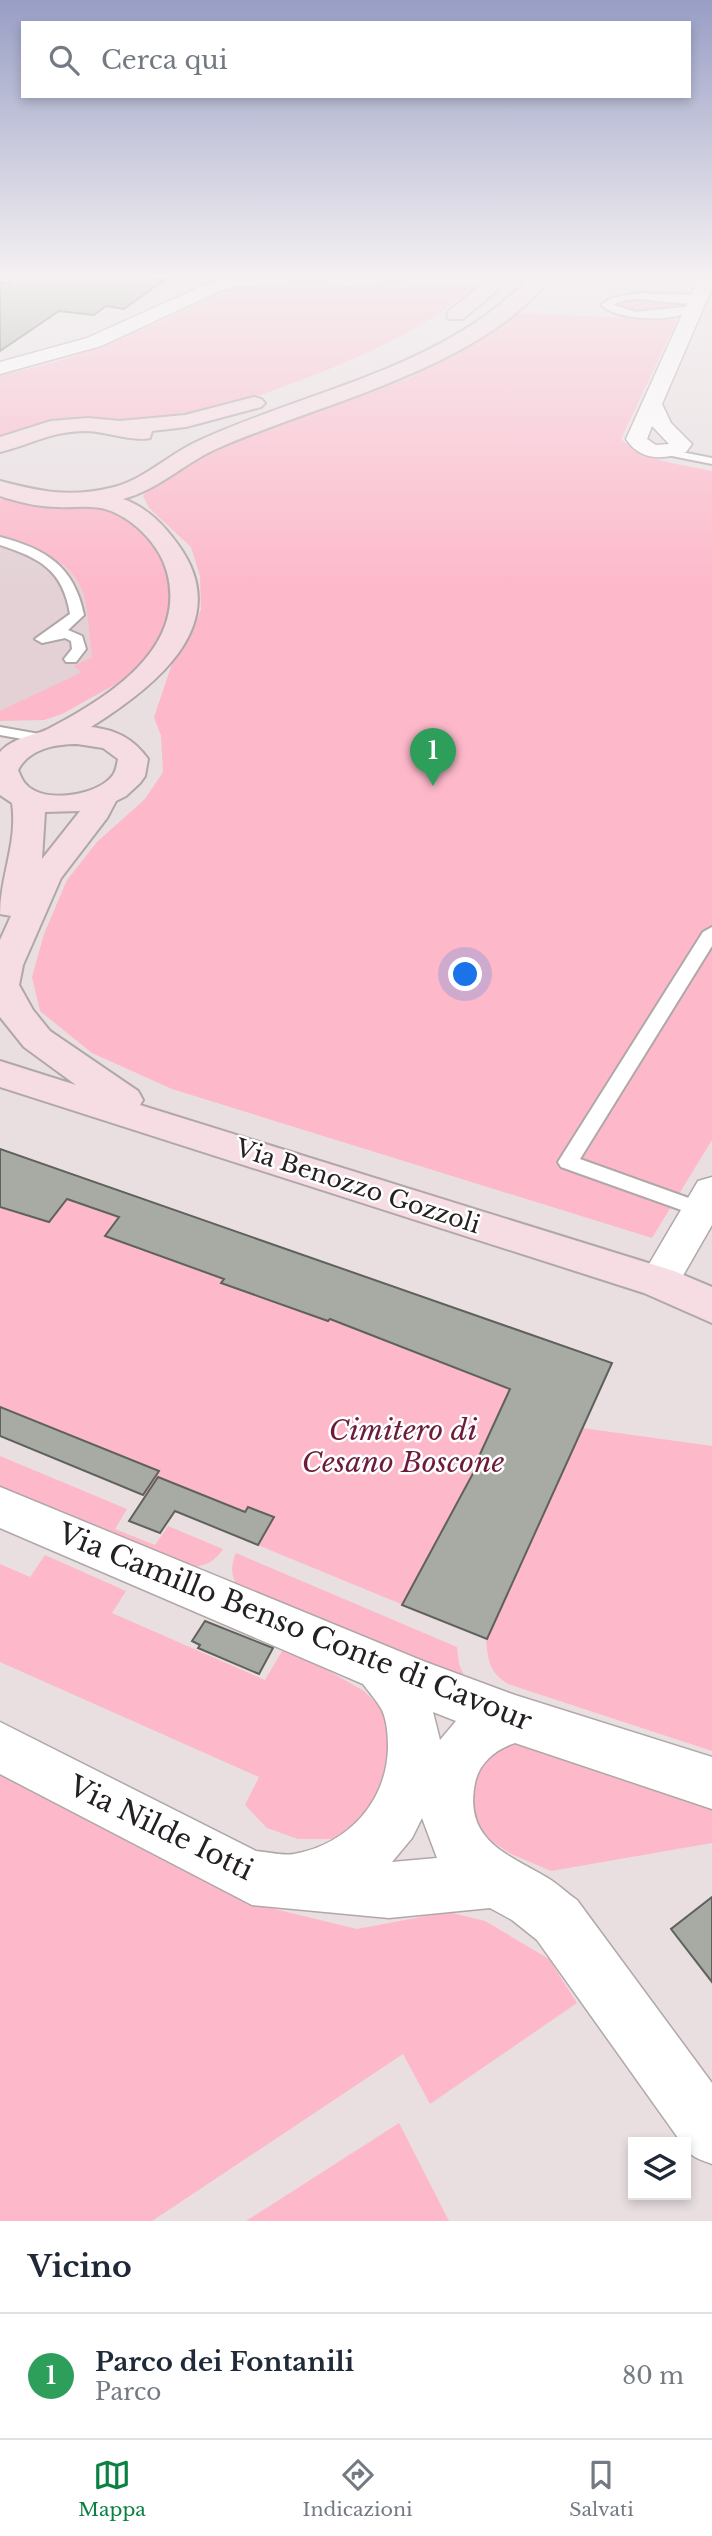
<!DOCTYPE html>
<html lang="it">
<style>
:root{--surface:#fff;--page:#f6f6f7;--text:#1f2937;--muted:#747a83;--line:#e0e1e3;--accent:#0b8043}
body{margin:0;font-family:"Libre Baskerville",serif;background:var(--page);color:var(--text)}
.controls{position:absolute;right:21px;bottom:21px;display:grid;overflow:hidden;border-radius:0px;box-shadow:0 4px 10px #0003}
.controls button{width:63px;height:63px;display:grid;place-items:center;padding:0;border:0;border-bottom:2px solid var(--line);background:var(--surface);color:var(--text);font:35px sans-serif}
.you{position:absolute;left:466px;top:975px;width:24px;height:24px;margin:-18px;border:5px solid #fff;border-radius:50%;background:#1a73e8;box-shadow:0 0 0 10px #1a73e833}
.badge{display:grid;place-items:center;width:46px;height:46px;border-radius:50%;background:var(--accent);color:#fff;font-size:23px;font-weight:700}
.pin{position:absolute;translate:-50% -58px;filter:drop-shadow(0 2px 4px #0008)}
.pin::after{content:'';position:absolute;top:37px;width:24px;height:21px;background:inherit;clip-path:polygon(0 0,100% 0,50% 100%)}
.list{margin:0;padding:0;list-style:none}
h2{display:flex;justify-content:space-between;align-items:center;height:91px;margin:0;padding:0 28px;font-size:30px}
h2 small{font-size:23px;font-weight:400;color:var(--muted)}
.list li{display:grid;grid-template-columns:46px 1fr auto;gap:21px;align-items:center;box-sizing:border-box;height:126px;padding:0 28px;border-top:2px solid var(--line)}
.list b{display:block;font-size:26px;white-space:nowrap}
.list p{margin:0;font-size:23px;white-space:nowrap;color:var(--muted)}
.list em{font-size:23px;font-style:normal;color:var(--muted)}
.icon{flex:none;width:38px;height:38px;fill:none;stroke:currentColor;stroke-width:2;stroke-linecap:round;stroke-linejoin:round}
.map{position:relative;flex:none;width:712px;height:2221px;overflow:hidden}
.search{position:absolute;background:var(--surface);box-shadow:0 4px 10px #0003;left:21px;right:21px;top:21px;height:77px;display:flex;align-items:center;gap:18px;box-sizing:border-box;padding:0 24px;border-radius:0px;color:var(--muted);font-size:26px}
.sheet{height:217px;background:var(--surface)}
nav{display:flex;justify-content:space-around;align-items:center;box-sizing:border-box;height:98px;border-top:2px solid var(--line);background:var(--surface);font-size:19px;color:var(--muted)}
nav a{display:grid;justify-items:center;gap:4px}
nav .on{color:var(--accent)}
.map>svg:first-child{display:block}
.built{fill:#e3d1d5}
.green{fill:#fdb8ca}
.building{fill:#a7aba4;stroke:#5f625c;stroke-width:2}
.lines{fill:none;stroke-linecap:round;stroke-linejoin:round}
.lane-casing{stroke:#b0a7a9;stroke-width:4}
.street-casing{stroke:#b0a7a9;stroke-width:3}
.secondary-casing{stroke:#b0a7a9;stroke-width:4}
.lane{fill:#fff;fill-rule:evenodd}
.street{fill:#fff;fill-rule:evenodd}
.secondary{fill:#f6dce3;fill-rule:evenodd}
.labels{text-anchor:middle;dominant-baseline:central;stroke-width:5;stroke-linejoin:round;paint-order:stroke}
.street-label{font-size:24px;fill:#252122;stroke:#fff}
.near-park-label{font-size:28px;font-style:italic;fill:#6c1c3a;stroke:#fff}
.near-street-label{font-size:28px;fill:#252122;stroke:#fff}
</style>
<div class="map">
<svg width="712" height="2221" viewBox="0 0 712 2221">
<rect width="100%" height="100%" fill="#e9dfe1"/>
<path class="built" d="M 0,533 L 52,554 L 71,569 L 85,589 L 96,655 L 86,672 L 0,714 Z"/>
<path class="green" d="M 258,275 L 489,275 C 430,328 359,359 285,386 C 253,398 218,412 183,416 C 121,423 60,414 0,438 L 0,375 C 93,358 174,314 258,275 Z
M 629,299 L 684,303 L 688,304 L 642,312 L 614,306 L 614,303 Z
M 519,313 L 677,320 L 621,439 C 645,462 680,464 712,471 L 712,1140 L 652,1238 L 172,1089 L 92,1053 L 40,1011 L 32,977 L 44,934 L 67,880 L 97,842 L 145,799 L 163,772 L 161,736 L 154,717 L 173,661 L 192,633 L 201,609 L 200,576 L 191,547 L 149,508 L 143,496 L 152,486 L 200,457 L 232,441 L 409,378 Z
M 0,499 L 87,501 L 125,512 L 163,551 L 173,580 L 171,615 L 153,648 L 125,679 L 62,714 L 44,720 L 0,721 L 0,711 L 82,672 L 74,666 L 92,657 C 89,636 89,612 83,592 C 72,560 30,543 0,535 Z
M 0,1149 L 612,1363 L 582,1428 L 712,1446 L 712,1751 L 508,1684 C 489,1672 488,1660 486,1639 L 175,1511 L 160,1533 L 129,1521 L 145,1496 L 0,1436 Z
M 0,1456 L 127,1509 L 115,1529 L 155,1545 L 168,1526 L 223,1549 C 212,1566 199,1567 180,1568 L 0,1492 Z
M 236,1553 L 457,1647 L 459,1664 L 466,1680 L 242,1594 C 232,1579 229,1569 236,1553 Z
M 45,1555 L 126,1591 L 112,1613 L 265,1680 L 285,1646 L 364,1691 L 386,1713 L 399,1772 L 363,1825 L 332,1839 L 298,1839 L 267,1828 L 245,1805 L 259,1777 L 0,1662 L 0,1564 L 30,1577 Z
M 510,1742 L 550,1752 L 712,1809 L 712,1843 L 551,1871 L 511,1854 L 479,1833 L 464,1796 L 483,1754 Z
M 0,1774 L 242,1901 L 357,1929 L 448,1912 L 485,1921 L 549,1959 L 577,2003 L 430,2104 L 403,2054 L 152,2221 L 0,2221 Z
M 399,2123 L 449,2221 L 246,2221 Z"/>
<path class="building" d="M 11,275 L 127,275 L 164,280 L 124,309 L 106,306 L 94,315 L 59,311 L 0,351 L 0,282 L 10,284 Z
M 0,1149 L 612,1363 L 487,1639 L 402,1605 L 477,1466 L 475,1465 L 510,1389 L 330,1319 L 328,1321 L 221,1283 L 224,1279 L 105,1236 L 119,1217 L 67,1199 L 49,1222 L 0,1207 Z
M 0,1407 L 159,1471 L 143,1495 L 0,1436 Z
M 158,1477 L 245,1512 L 248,1507 L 274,1517 L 258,1545 L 175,1511 L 160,1533 L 129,1521 Z
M 205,1621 L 273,1648 L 259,1674 L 198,1648 L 200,1645 L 192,1641 Z
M 712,1897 L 712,1982 L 671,1929 Z"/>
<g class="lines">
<g class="lane-casing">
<path id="lane" d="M 638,293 L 698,295 L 703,298 C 677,313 640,289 613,305 L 636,312 L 692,306 L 697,309 C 676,322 620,322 601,305 L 612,298 Z
M 661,448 L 712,458 L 712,464 L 657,453 L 655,451 Z
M 0,537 C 46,549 74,566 84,615 L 68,630 L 82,636 L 86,649 L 76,662 L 66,662 L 64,659 L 72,649 L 71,641 L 65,638 L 42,643 L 35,639 L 70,614 C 63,570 40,558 0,545 Z
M 0,727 L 45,735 L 52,739 L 45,743 L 0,735 Z
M 712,927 L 712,946 L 580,1159 L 708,1205 L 711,1210 L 708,1215 L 701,1217 L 561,1167 L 558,1162 L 703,932 Z"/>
</g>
<g class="street-casing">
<path id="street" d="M 258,275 L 409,275 L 401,280 L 351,286 L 304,279 L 280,285 L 242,286 L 222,290 L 101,346 L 0,374 L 0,362 L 87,338 L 211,282 Z
M 700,275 L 712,275 L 712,288 L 662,404 L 671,423 L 692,444 L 686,452 C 663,460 640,461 626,439 ZM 652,426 L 669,444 L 656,445 L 647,439 Z
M 712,1177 L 712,1225 L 673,1293 L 659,1297 L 645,1293 L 639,1282 L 645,1271 L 698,1181 Z
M 0,1487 L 423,1661 L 515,1695 L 712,1757 L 712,1809 L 515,1743 C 496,1749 479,1763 475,1783 C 463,1843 511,1855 551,1880 C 560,1886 568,1894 577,1900 L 712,2083 L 712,2164 C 700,2159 686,2157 686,2142 L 681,2142 L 537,1940 L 512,1920 L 490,1908 L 389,1918 L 252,1905 L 0,1774 L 0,1722 L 256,1851 C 268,1852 283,1856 294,1854 C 348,1844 387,1802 388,1747 C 388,1735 387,1721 382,1710 C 377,1701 369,1692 363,1684 L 0,1528 ZM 433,1712 L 456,1721 L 440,1740 ZM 422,1818 L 437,1858 L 392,1862 L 412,1838 Z"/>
</g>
<g class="secondary-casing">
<path id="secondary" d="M 494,275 L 515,275 L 463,319 L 449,319 L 447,315 L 449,311 Z
M 533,275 L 553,275 C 482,369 319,403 216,449 C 183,464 158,490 123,499 C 148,508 164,525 179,546 C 236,626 151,689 91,727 C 116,730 133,738 148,759 L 145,776 L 140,783 L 126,796 L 116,801 L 107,818 L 61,878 L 23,965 L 19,985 L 33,1010 L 50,1031 L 138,1091 L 143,1100 L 140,1105 L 674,1271 L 712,1287 L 712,1323 L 644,1293 L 0,1087 L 0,1061 L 76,1085 L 24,1047 L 0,1017 L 0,940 L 11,916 L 0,914 C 0,876 18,842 12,803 L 0,795 L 0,752 C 14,737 31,737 48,729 C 106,699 188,649 167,572 C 160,546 136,521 111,511 C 93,504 77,508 58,507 C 40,507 23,503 6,498 L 0,496 L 0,481 C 39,491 68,498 110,488 C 143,481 167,455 198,441 C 285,401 380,381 462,331 C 488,316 511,296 533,275 ZM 77,744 L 103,748 L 118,759 C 117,764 116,771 113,775 C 99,794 56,801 35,791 C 25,786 22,780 18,770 C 29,749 55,744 77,744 ZM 80,811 L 42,859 L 45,812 Z
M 254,397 L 261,399 L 265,403 L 261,407 L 186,427 L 152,431 L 150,438 C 133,442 105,431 85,431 C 48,432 33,444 0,452 L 0,437 L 51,421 L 88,418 L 120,421 L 185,415 Z"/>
</g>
<use href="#lane" class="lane"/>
<use href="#street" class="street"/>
<use href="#secondary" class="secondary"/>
</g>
<linearGradient id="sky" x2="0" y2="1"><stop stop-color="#989ec5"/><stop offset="0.47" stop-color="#f5f1f2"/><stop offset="1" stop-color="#f5f1f2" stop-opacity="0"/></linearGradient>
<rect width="712" height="586" fill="url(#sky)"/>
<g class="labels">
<g class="street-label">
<text transform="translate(358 1186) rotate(18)">Via Benozzo Gozzoli</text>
</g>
<g class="near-park-label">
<text x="403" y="1430">Cimitero di<tspan x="403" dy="32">Cesano Boscone</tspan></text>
</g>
<g class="near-street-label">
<text transform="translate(295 1627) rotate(22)">Via Camillo Benso Conte di Cavour</text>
<text transform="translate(161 1828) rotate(26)">Via Nilde Iotti</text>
</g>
</g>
</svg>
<div class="controls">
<button><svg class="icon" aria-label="layers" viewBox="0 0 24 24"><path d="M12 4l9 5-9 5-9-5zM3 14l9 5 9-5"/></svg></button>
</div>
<div class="you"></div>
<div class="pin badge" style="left:433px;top:786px;background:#2e9e5b">1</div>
<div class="search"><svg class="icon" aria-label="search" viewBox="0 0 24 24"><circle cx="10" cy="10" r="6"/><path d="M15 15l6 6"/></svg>Cerca qui</div>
</div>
<section class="sheet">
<h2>Vicino<small></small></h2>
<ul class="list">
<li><span class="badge" style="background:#2e9e5b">1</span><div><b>Parco dei Fontanili</b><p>Parco</p></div><em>80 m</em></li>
</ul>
</section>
<nav>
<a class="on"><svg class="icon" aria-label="map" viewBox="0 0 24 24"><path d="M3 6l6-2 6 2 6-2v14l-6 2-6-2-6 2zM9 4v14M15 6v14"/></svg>Mappa</a>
<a><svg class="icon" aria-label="directions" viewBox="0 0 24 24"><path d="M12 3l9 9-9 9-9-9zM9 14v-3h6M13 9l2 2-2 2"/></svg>Indicazioni</a>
<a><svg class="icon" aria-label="saved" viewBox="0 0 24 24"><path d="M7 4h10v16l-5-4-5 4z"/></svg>Salvati</a>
</nav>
